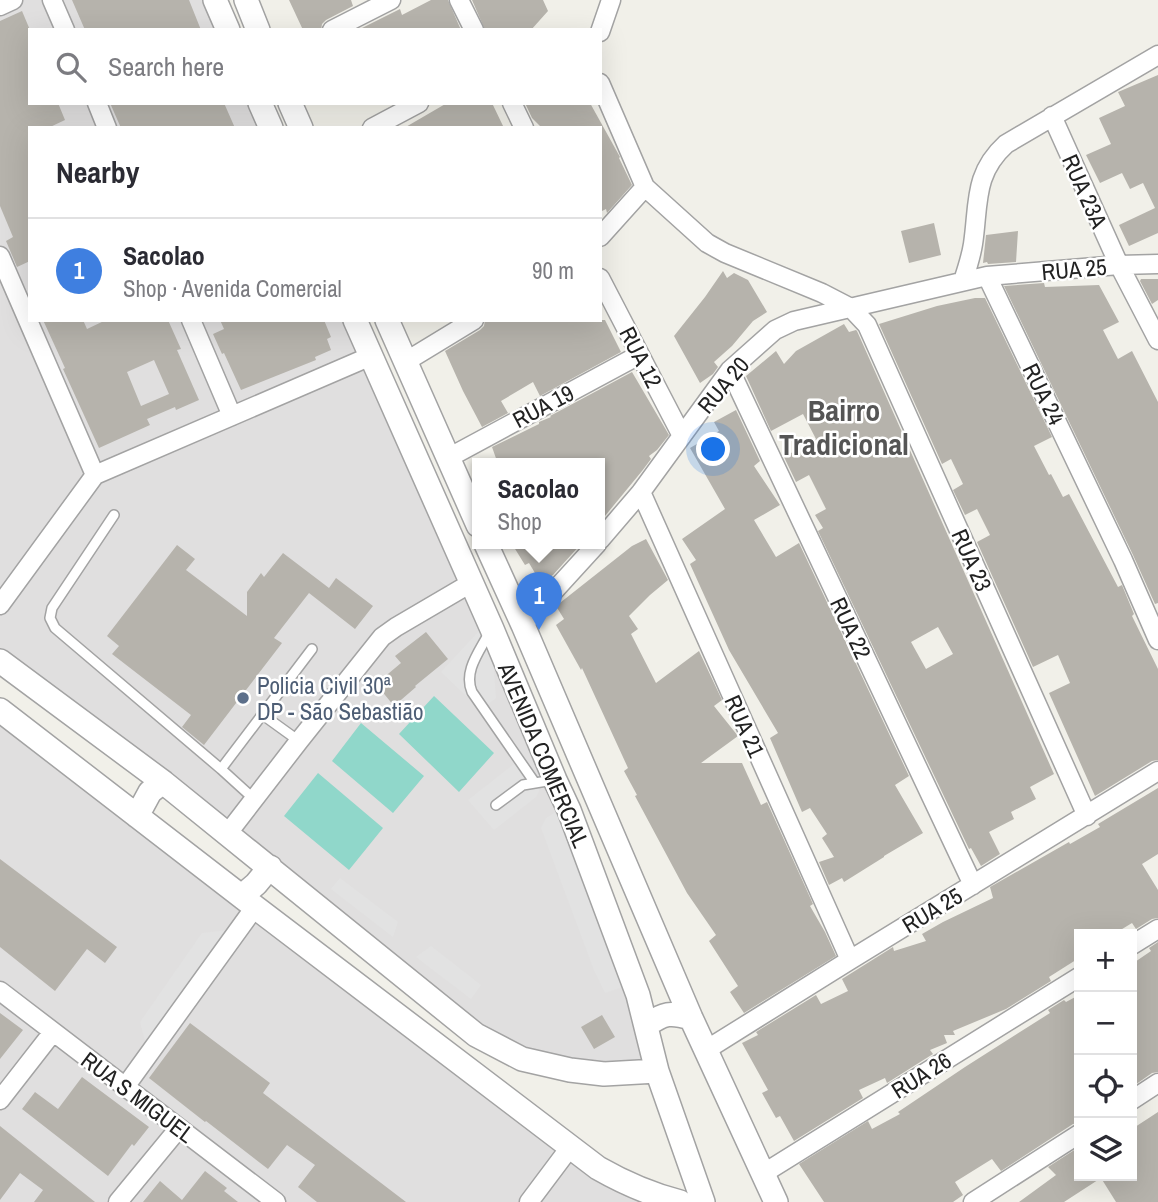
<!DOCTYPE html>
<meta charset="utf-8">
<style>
:root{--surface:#fff;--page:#f2f2f3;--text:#2b2b33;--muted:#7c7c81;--line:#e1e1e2;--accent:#be3915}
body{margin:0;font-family:"Archivo Narrow",sans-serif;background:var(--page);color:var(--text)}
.controls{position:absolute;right:21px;bottom:21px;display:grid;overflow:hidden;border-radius:0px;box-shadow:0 7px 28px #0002}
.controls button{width:63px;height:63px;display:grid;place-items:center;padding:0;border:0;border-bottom:2px solid var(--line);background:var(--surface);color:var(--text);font:35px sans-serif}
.you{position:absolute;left:714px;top:450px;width:24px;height:24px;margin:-18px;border:5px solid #fff;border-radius:50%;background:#1a73e8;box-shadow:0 0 0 10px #1a73e833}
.badge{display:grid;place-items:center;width:46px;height:46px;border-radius:50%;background:var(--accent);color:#fff;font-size:23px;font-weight:700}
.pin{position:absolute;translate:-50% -58px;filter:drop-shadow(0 2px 4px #0008)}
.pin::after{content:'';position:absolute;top:37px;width:24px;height:21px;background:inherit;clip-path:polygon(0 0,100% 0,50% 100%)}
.popup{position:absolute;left:472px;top:458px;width:133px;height:91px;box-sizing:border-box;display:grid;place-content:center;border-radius:0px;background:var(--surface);filter:drop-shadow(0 2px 5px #0005);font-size:23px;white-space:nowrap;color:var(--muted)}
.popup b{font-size:26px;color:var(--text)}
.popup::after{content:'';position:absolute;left:50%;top:100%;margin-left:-14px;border:14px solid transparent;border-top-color:var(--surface)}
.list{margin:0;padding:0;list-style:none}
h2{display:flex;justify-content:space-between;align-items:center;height:91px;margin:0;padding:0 28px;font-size:30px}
h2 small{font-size:23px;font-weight:400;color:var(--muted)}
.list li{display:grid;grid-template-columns:46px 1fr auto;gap:21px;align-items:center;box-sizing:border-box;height:105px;padding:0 28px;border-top:2px solid var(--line)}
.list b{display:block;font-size:26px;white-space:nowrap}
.list p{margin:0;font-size:23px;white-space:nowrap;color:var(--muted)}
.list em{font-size:23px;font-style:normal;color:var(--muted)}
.icon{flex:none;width:38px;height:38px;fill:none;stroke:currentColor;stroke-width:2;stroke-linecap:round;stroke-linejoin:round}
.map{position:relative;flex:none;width:1158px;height:1202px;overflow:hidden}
.search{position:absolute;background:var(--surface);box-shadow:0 7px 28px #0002;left:28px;top:28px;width:574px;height:77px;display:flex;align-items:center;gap:18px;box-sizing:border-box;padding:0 24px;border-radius:0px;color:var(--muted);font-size:26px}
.panel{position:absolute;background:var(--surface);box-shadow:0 7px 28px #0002;left:28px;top:126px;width:574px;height:196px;border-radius:0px}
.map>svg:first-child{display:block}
.residential{fill:#e0dfdf}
.pitch{fill:#90d7ca}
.parking{fill:#e2e2e2}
.building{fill:#b6b3ac;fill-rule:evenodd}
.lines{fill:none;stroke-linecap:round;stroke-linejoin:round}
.service-casing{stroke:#a3a3a3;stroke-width:12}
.minor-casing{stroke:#a3a3a3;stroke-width:21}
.tertiary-casing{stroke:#a3a3a3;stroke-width:26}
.service{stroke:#fff;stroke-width:9}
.minor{stroke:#fff;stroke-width:18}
.tertiary{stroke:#fff;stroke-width:23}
.service-dot{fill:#5c6f8a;stroke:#fff;stroke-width:2.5}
.labels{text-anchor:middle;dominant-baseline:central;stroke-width:5;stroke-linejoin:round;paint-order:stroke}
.street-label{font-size:23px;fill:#222;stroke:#fff}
.service-label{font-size:23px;fill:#4e5e75;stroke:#fff;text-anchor:start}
.district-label{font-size:30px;font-weight:bold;fill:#555;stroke:#fff}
</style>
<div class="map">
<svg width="1158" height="1202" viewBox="0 0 1158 1202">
<rect width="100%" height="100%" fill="#f1f0e9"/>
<path class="residential" d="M 0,0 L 215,0 L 228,30 L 30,30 L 30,103 L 260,103 L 271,128 L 30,128 L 30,320 L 355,320 L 492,629 L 657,1071 L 522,1059 L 0,661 Z
M 0,710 L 571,1146 L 680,1202 L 0,1202 Z"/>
<path class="pitch" d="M 434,696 L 494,753 L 459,792 L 399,734 Z
M 361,723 L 424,776 L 393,813 L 332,761 Z
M 318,773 L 383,828 L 349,870 L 284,816 Z"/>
<path class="parking" d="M 479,631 L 492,643 L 496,698 L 481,710 L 441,672 Z
M 518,761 L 538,777 L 539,791 L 536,797 L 494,830 L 468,800 Z
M 559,810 L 629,985 L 605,993 L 594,970 L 541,828 L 546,818 Z
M 340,878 L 398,922 L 393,937 L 331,889 Z
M 228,930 L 146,1045 L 140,1022 L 202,933 Z
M 431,946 L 481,985 L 471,999 L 416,957 Z"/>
<path class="building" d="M 72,0 L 189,0 L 201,30 L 85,30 Z
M 289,0 L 351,0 L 353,6 L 326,20 L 322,24 L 321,30 L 303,30 Z
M 431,0 L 448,0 L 461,30 L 358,30 L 400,9 L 402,15 Z
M 472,0 L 543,0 L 548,11 L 531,30 L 485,30 Z
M 22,11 L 30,30 L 30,103 L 58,103 L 65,120 L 48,128 L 30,128 L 30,261 L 17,267 L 6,241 L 13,237 L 0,206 L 0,21 Z
M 1158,75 L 1158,233 L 1129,246 L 1119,225 L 1155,208 L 1143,183 L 1130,189 L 1122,173 L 1100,183 L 1086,155 L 1111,144 L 1099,118 L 1125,106 L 1118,92 Z
M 110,103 L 224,103 L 235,128 L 121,128 Z
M 447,103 L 492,103 L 504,128 L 404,128 Z
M 525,103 L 590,103 L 620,157 L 619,158 L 632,185 L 607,213 L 606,209 L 600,212 L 600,128 L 542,128 L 532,118 Z
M 934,223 L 941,255 L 909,263 L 901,231 Z
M 1018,231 L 1016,262 L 988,264 L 987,262 L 983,263 L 986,235 Z
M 723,271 L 727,278 L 734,273 L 748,280 L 767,312 L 753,321 L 732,346 L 714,362 L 718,367 L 713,374 L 700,383 L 674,336 L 705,297 Z
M 1141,279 L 1158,279 L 1158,300 L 1152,304 L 1140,281 Z
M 1044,283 L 1045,287 L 1099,285 L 1119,322 L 1103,330 L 1118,359 L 1132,351 L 1158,402 L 1158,603 L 1155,604 L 1133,555 L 1004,286 Z
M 975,298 L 985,298 L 1052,437 L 1034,446 L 1049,475 L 1051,474 L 1063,497 L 1069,494 L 1118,587 L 1122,585 L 1134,614 L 1132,616 L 1158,669 L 1158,760 L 1152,761 L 1095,796 L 1049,693 L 1070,683 L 1058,655 L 1033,667 L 977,542 L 990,535 L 977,509 L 965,515 L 953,490 L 963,484 L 951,459 L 942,464 L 879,324 L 937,306 Z
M 43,320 L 83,320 L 87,329 L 106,320 L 168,320 L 181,349 L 177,350 L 199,400 L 176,410 L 175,407 L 147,419 L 150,425 L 99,448 L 63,369 L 65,368 ZM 154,360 L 169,394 L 141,406 L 127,372 Z
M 220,320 L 324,320 L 331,337 L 327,339 L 331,350 L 315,357 L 316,360 L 241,390 L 224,353 L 222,354 L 213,334 L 224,329 Z
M 485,320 L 605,320 L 621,352 L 540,396 L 533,382 L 501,401 L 508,413 L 482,427 L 463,391 L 445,351 L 480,330 L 484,326 Z
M 844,324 L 849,332 L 856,330 L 857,331 L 1054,774 L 1030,787 L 1036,799 L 1011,812 L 1014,819 L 989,832 L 1000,854 L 981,866 L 971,848 L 969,849 L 818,531 L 823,528 L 815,515 L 826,509 L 809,475 L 796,482 L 784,457 L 816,439 L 803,414 L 771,431 L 746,376 L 776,351 L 784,364 L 796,351 ZM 938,627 L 953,654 L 926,669 L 911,642 Z
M 632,372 L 669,435 L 657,450 L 649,456 L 651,459 L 642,471 L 600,522 L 600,464 L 498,464 L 492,447 L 539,424 L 539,422 L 551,417 L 550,416 Z
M 736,410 L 760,461 L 754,466 L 780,505 L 754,520 L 776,557 L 799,543 L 909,776 L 895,785 L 923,833 L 884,856 L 884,857 L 844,882 L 842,878 L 829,885 L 819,862 L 834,857 L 822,838 L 827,834 L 810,808 L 802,812 L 770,738 L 778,733 L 729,650 L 690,564 L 696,560 L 682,539 L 725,509 L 690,448 L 719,431 L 714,422 Z
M 646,539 L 668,580 L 650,595 L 629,616 L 638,629 L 631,634 L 656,683 L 699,651 L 722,700 L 714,706 L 738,736 L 701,763 L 742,763 L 761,805 L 767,802 L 813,904 L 810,906 L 825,932 L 836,956 L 744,1013 L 730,992 L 738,986 L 709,941 L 716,935 L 687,893 L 635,796 L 637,795 L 624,771 L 628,768 L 582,668 L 581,670 L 556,625 L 564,619 L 556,606 L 632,546 Z
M 512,544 L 581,544 L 553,575 L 541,583 L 529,563 L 525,565 Z
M 177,545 L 195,559 L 186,570 L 247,616 L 247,592 L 261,573 L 264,577 L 283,553 L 329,588 L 336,578 L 373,606 L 355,629 L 309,593 L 274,638 L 282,643 L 204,745 L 182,727 L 191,715 L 112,654 L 119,646 L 107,636 Z
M 426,632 L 448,659 L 415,686 L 416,687 L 394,706 L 376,684 L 401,663 L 395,656 Z
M 1158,788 L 1158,854 L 1142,864 L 1158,890 L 1158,918 L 1152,919 L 1136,929 L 1132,923 L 1114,934 L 1079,934 L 1079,958 L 1049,977 L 1051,981 L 1006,1009 L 953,1031 L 955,1035 L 944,1035 L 947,1043 L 930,1050 L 933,1054 L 887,1083 L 885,1078 L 859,1090 L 863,1098 L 794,1141 L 780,1116 L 776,1118 L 762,1093 L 768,1090 L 742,1043 L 758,1035 L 756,1032 L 816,995 L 821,1004 L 848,991 L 842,979 L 893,947 L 894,951 L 926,941 L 922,934 L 943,922 L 993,898 L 990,887 L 1069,842 L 1070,844 L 1100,827 L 1098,824 Z
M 0,859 L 117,947 L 105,963 L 87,949 L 55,991 L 0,947 Z
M 1158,942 L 1158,1072 L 1152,1073 L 1132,1087 L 1132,964 L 1151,951 L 1149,948 Z
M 1079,995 L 1079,1123 L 1073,1124 L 1001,1171 L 992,1159 L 955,1182 L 963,1195 L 953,1202 L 824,1202 L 799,1164 L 868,1121 L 872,1129 L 900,1114 L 898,1112 L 965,1067 L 1050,1013 L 1048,1010 L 1064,1000 L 1066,1002 Z
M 0,1013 L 23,1030 L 0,1059 Z
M 602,1015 L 615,1037 L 594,1049 L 581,1027 Z
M 190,1023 L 270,1083 L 263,1093 L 406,1202 L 317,1202 L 298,1187 L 315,1165 L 287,1145 L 268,1169 L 206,1121 L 205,1122 L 149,1078 Z
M 82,1077 L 149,1127 L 134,1146 L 132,1144 L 108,1176 L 22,1109 L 35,1092 L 58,1109 Z
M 1158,1112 L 1158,1202 L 1116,1202 L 1101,1178 L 1064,1202 L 1019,1202 L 1056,1175 L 1048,1167 L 1079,1147 L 1079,1176 L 1132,1176 L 1132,1129 Z
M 0,1126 L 95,1202 L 34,1202 L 43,1190 L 20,1173 L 0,1200 Z
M 205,1171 L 227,1188 L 224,1191 L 238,1202 L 143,1202 L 160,1181 L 182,1200 Z"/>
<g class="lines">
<g class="service-casing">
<path id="service" d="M 114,515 L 52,608 L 50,618 L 55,628 L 221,769
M 489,633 C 480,651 463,671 472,692 L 535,783
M 263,715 L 299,741
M 254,799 L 221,769 L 312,649
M 496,805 L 523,785 L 553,780"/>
</g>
<g class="minor-casing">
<path id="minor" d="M 52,0 L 65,30
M 459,0 L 474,30
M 0,6 L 13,0
M 332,30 L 391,0
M 600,32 L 611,0
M 600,83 L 645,187 L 707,243 L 725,253 L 822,293 L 851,308 L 867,325 L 1087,816
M 97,103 L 107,128
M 512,103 L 524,128
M 1052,116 L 1119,265 L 1158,340
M 372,128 L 419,103
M 600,237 L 645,187
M 0,256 L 95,475
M 987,276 L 1123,560 L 1158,640
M 600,278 L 682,436
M 963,281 C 967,269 971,257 973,244 C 979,204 973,174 1006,144 L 1158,55
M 191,320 L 232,416
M 405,362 L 474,320
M 730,370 L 973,885
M 448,458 L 639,355
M 641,492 L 850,960
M 600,540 L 641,492 L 730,370 L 775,330 L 794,321 L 987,276 L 1119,265 L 1158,264
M 0,605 L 95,475 L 371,356
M 523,625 L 597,544
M 228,833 L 299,741 L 382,637 L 396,627 L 471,583
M 1132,945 L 1158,929
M 0,991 L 276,1202
M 706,1050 L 850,960 L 1158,771
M 125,1087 L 255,907
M 0,1100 L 53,1032
M 1132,1100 L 1158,1083
M 764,1173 L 1079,977
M 118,1202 L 179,1128
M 529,1202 L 571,1146
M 973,1202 L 1079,1134"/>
</g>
<g class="tertiary-casing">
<path id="tertiary" d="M 215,0 L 228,30
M 246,0 L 258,30
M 260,103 L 271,128
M 290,103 L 301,128
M 355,320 L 492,629 L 555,780 L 569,810 L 638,995 L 657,1071 L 703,1202
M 387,320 L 478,525
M 486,544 L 523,625 L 691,1018 L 776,1202
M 0,661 L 163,782 L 476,1035 L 522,1059 L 570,1070 L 604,1074 L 657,1071
M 0,710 L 255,907 L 598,1168 C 626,1184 649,1194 680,1202
M 137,816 L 150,792 L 163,782
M 242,896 L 256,884 L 270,867
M 647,1025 C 664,1013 670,1012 691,1018"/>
</g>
<use href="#service" class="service"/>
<use href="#minor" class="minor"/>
<use href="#tertiary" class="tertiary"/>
</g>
<circle class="service-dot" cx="243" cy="698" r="7"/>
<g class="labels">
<g class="street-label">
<text transform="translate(1085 191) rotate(66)">RUA 23A</text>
<text transform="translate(1074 269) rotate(-5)">RUA 25</text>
<text transform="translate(641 357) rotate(63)">RUA 12</text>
<text transform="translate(723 385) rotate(-50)">RUA 20</text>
<text transform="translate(1044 394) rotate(64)">RUA 24</text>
<text transform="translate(543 406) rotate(-28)">RUA 19</text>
<text transform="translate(972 560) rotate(66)">RUA 23</text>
<text transform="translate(851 628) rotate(65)">RUA 22</text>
<text transform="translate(745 726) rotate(66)">RUA 21</text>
<text transform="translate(544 755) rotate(67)">AVENIDA COMERCIAL</text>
<text transform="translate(932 910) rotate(-31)">RUA 25</text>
<text transform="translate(921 1075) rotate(-32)">RUA 26</text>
<text transform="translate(138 1097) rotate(37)">RUA S MIGUEL</text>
</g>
<g class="service-label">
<text x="257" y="685">Policia Civil 30ª<tspan x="257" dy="26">DP - São Sebastião</tspan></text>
</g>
<g class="district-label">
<text x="844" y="410">Bairro<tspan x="844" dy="34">Tradicional</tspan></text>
</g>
</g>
</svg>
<div class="controls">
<button>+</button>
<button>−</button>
<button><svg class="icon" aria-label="locate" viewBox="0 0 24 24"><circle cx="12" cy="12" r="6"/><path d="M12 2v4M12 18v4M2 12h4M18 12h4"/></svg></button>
<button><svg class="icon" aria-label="layers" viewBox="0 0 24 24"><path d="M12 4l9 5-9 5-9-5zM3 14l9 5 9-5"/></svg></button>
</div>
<div class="you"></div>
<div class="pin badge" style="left:539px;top:630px;background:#3f7fe0">1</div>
<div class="popup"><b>Sacolao</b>Shop</div>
<div class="search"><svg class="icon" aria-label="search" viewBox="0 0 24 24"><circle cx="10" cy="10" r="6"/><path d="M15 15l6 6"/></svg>Search here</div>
<section class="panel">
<h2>Nearby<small></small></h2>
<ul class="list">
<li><span class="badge" style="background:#3f7fe0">1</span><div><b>Sacolao</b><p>Shop · Avenida Comercial</p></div><em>90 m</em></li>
</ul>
</section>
</div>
